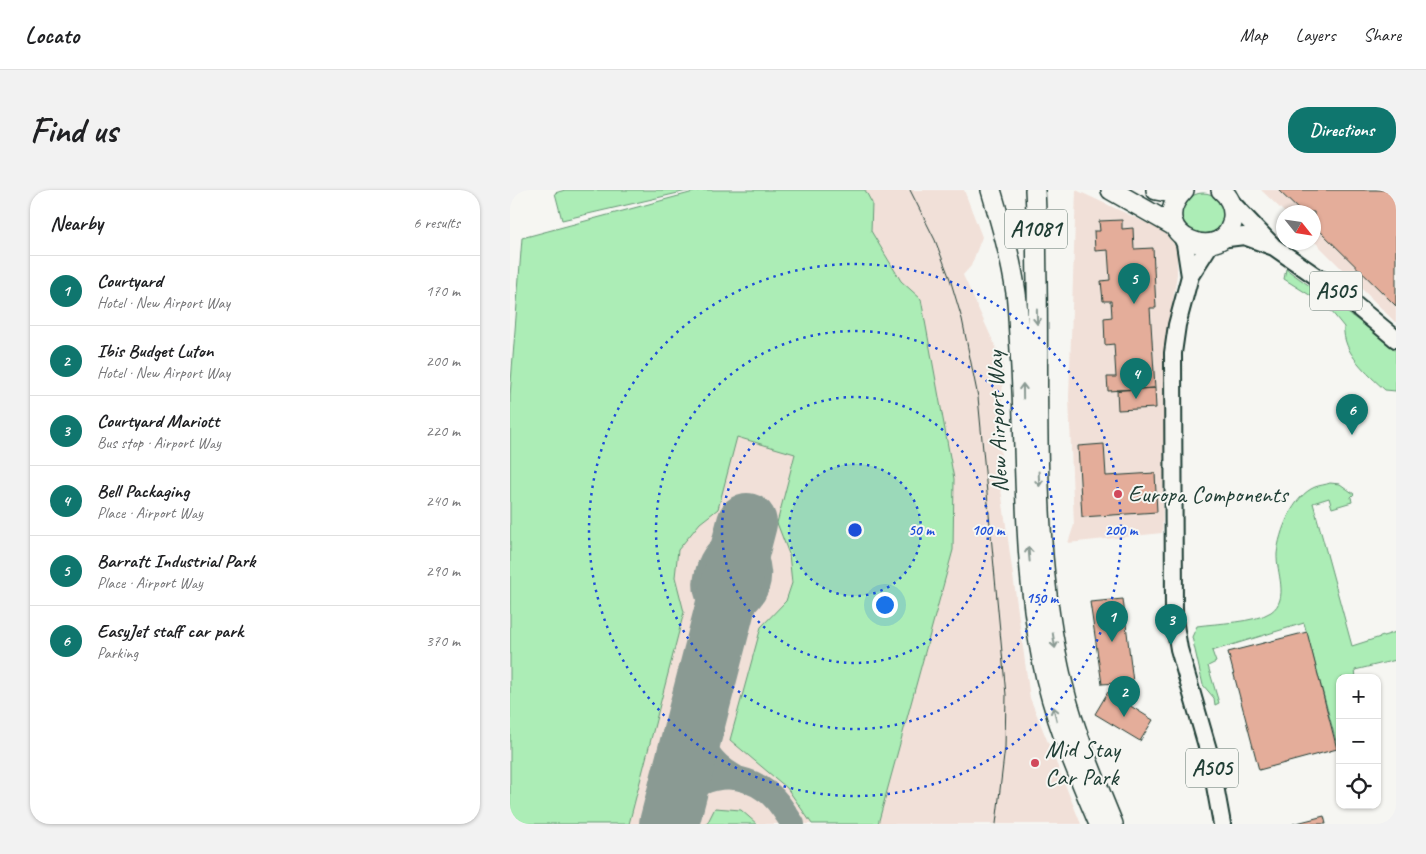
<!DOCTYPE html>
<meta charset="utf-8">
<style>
:root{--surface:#fff;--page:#f2f2f2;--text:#202124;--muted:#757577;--line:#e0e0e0;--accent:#0f766e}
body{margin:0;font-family:Caveat,sans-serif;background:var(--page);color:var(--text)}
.controls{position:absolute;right:15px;bottom:15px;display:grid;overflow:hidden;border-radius:10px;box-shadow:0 1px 4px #0004}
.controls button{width:45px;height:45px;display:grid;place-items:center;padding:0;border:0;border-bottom:1px solid var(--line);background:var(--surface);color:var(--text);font:25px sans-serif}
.compass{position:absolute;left:766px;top:15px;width:45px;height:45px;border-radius:50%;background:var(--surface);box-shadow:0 1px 4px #0004;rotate:120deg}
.you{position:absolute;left:374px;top:414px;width:18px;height:18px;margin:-12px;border:4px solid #fff;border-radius:50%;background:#1a73e8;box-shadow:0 0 0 8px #1a73e833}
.badge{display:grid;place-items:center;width:32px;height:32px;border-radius:50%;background:var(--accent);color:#fff;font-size:16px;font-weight:700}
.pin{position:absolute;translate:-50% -41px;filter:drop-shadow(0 1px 2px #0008)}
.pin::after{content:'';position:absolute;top:26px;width:18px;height:15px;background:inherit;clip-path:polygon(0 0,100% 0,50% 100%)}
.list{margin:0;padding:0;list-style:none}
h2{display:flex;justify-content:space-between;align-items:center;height:65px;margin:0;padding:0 20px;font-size:21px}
h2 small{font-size:16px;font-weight:400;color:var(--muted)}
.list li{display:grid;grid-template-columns:32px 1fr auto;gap:15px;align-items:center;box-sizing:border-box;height:70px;padding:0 20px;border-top:1px solid var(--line)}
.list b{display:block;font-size:19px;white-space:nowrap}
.list p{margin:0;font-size:16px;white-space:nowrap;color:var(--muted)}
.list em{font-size:16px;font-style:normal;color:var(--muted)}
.icon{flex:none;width:28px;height:28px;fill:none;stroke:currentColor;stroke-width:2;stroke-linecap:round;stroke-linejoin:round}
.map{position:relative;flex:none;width:886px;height:634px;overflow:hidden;border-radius:20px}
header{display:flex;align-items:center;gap:30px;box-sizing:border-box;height:70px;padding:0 25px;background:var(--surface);border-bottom:1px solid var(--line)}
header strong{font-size:24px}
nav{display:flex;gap:28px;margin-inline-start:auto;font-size:18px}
.intro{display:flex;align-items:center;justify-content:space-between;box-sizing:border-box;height:120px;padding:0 30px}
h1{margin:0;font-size:35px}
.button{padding:12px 22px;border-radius:20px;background:var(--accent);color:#fff;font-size:18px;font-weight:700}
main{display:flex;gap:30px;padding:0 30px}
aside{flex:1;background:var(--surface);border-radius:20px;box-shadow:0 1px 4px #0004}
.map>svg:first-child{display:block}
.built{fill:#f1e0d8}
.green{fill:#acedb6;stroke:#669575}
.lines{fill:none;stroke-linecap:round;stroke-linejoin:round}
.taxiway{stroke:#8a9a93;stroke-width:24}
.runway{stroke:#8a9a93;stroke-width:60}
.building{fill:#e4ad9a;stroke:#1f3d34}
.primary-casing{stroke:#1f3d34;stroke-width:20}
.highway-casing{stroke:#1f3d34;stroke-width:22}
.primary{stroke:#f6f6f2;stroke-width:16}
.highway{stroke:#f6f6f2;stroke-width:19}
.tram{stroke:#1f3d34;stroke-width:1}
.oneway{stroke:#8a9a93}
.ring{fill:none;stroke:#1d4ed8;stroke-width:2.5;stroke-dasharray:2.5 5}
.poi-dot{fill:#d1495b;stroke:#f6f6f2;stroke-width:2}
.labels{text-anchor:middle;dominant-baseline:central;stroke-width:4;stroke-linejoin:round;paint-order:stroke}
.shield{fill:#f6f6f2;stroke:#60746d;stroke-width:1}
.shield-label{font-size:22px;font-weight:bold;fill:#1f3d34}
.street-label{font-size:24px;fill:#1f3d34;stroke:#f6f6f2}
.poi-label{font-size:24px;fill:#1f3d34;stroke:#f6f6f2;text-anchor:start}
.centre{fill:#1d4ed8;stroke:#f6f6f2;stroke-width:2.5}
.ring-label{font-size:15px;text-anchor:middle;font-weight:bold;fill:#1d4ed8;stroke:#f6f6f2;stroke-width:4;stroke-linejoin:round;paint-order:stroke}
</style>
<header>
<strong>Locato</strong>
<nav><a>Map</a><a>Layers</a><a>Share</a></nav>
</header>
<div class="intro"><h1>Find us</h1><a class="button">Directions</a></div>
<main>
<aside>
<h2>Nearby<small>6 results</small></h2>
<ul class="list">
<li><span class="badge">1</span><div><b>Courtyard</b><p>Hotel · New Airport Way</p></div><em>170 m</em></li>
<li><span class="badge">2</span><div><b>Ibis Budget Luton</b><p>Hotel · New Airport Way</p></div><em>200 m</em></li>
<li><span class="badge">3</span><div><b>Courtyard Mariott</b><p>Bus stop · Airport Way</p></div><em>220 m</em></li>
<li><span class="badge">4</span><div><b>Bell Packaging</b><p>Place · Airport Way</p></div><em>240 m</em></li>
<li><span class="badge">5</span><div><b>Barratt Industrial Park</b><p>Place · Airport Way</p></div><em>290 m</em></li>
<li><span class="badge">6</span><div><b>EasyJet staff car park</b><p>Parking</p></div><em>370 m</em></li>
</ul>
</aside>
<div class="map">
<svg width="886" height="634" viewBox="0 0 886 634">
<rect width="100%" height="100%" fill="#f6f6f2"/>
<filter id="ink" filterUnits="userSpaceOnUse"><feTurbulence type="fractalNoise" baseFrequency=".02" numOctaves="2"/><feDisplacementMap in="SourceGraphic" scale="10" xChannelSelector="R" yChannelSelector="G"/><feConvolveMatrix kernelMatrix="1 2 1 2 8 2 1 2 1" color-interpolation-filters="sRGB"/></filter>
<g filter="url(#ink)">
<path class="built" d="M 191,0 L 454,0 L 472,47 L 461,76 L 453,85 L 493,173 L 490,292 L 520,508 L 571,634 L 0,634 L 0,206 L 12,48 Z
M 566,0 L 654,41 L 667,58 L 667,84 L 659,136 L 652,343 L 558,353 L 564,335 L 559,207 Z
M 751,0 L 886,0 L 886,133 L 804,51 L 804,22 L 774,22 Z"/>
<path class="green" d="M 55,0 L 181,0 L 52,30 L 45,3 Z
M 191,0 L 355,0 L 362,13 L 361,41 L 391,91 L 411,109 L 444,289 L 443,360 L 368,634 L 302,634 L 277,598 L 220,550 L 251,437 L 276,411 L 282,393 L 279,364 L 267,333 L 285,264 L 227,247 L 208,319 L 190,333 L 168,360 L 165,387 L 174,422 L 119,634 L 0,634 L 0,206 L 12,48 Z
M672 24a21 21 0 1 1 42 0a21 21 0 1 1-42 0Z
M 776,79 C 813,106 852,131 886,161 L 886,201 L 875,200 C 858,184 832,163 834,137 L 817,116 L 774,89 Z
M 820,293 L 830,294 L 844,304 L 841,307 L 842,312 L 822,318 L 819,308 L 803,313 L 842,456 L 886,442 L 886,470 L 845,480 L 846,488 L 830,488 L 830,566 L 794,433 L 702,461 L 706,472 L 698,476 L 709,513 L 705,515 L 704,508 L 693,495 L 682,447 L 687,436 C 707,433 744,433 761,422 C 780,409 766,382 767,364 C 769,342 783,306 805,297 C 810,295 815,295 820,293 Z
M 205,618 L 231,620 L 247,634 L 197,634 Z"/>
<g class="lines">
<path class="taxiway" d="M 232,349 C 279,394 217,445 199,410 C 193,398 195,388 199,376 C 204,361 216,352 232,349 Z
M 187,527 C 188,554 201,573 224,586
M 162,623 C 181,587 223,576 256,601 C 268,609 275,623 283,634"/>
<path class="runway" d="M 159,634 L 237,333"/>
</g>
<path class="building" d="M 768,0 L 886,0 L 886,116 L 804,35 L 804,22 L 791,22 Z
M 612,30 L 612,39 L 623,38 L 624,59 L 643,58 L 646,118 L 640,118 L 645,198 L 598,201 L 597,187 L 606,187 L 604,154 L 595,155 L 594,128 L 602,127 L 601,111 L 593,111 L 591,91 L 600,90 L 598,60 L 585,61 L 584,41 L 590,41 L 589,31 Z
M 645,198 L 646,218 L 608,220 L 607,200 Z
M 594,254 L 596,286 L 645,283 L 647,322 L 572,327 L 568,256 Z
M 613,409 L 623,492 L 592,494 L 580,412 Z
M 797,442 L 827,559 L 749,580 L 718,462 Z
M 598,502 L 643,530 L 630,551 L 585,524 Z
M 814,626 L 816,634 L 783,634 Z"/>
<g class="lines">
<g class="primary-casing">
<path id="primary" d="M 720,11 L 762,55
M 671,45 L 675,54 L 680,86
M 710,49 L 734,46 L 764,57 L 833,105 L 886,149
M 701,53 L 680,86 L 667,135 L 663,163 L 664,429 L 669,459 L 699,563 L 712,634"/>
</g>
<g class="highway-casing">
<path id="highway" d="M 481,0 C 491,34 501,68 506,103 C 508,117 508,131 509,145 C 517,253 511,363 532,470 C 543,527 566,580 589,634
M 525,0 C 527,30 526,61 527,91 C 529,219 522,351 549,477 C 560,532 582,582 603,634
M 601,0 L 664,36
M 646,0 L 662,3 L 674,0
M 674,0 C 630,45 718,80 723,27 C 724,17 719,6 711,0"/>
</g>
<use href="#primary" class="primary"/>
<use href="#highway" class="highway"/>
<path class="tram" d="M 400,0 L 425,50 L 440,89 L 452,129 L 468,207 L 496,505 L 495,557 L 486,634"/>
</g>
<defs><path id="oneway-shaft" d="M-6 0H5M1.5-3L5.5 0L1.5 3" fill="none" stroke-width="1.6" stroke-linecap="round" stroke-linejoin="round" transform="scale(1.25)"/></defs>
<g class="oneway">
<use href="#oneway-shaft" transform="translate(527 127) rotate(89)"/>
<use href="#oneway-shaft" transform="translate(513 201) rotate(-91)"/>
<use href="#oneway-shaft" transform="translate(529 289) rotate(87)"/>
<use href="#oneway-shaft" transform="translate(519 364) rotate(-95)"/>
<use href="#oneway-shaft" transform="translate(544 451) rotate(81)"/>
<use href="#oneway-shaft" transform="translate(545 524) rotate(-104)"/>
</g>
</g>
<circle cx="345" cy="340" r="66" fill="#1d4ed8" fill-opacity=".12"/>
<g class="ring">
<circle cx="345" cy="340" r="66"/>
<circle cx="345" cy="340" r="133"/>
<circle cx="345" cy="340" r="199"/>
<circle cx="345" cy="340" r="266"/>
</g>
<g class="poi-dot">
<circle cx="608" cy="304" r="5"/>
<circle cx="525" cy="573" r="5"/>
</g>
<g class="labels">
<g class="shield">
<rect x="495" y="19.5" width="62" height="39" rx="4"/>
<rect x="800" y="81.5" width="52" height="39" rx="4"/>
<rect x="676" y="558.5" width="52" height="39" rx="4"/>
</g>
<g class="shield-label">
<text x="526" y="39">A1081</text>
<text x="826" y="101">A505</text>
<text x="702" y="578">A505</text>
</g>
<g class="street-label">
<text transform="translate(487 232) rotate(-92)">New Airport Way</text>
</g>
<g class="poi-label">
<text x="618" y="304">Europa Components</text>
<text x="535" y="559">Mid Stay<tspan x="535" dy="28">Car Park</tspan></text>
</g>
</g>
<circle cx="345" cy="340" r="8" class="centre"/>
<g class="ring-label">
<text x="411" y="345">50 m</text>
<text x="478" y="345">100 m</text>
<text x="611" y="345">200 m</text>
<text x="532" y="413">150 m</text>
</g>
</svg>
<div class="controls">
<button>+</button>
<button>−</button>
<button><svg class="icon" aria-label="locate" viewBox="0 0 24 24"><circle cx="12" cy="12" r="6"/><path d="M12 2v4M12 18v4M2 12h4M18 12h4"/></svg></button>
</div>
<svg class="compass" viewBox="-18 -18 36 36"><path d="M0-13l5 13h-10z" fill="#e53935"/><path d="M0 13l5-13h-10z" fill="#757577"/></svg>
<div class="you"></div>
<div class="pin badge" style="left:602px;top:452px">1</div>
<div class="pin badge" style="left:614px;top:527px">2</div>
<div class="pin badge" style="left:661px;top:455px">3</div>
<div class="pin badge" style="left:626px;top:209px">4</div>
<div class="pin badge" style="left:624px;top:114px">5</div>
<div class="pin badge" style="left:842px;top:245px">6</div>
</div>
</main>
